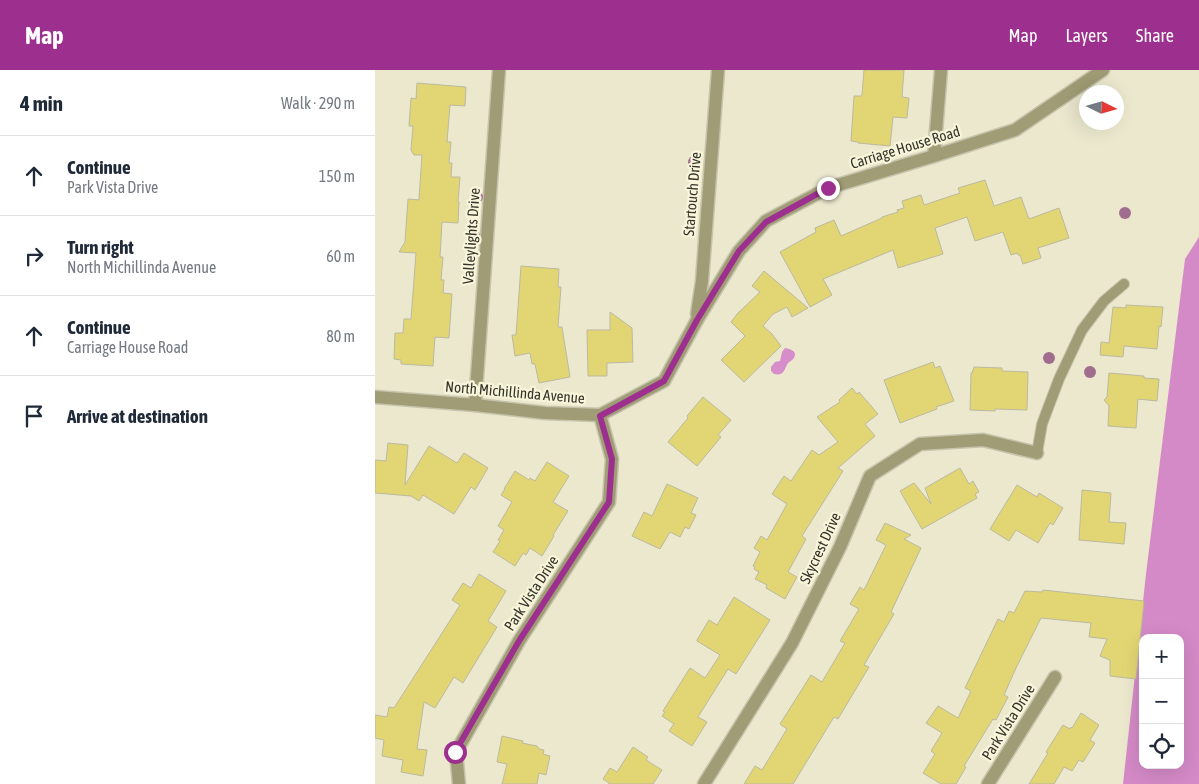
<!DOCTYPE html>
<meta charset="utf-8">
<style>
:root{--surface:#fff;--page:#f6f6f7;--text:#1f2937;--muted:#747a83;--line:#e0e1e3;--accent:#9d308f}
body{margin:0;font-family:"Asap Condensed",sans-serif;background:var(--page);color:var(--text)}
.controls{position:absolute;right:15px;bottom:15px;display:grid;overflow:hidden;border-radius:10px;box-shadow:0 5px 20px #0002}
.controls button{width:45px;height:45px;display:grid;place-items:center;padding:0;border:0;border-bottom:1px solid var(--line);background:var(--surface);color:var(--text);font:25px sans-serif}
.compass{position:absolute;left:704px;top:15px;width:45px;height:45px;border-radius:50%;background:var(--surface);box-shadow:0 5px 20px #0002;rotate:95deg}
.stop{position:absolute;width:15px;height:15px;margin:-11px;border:4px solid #9d308f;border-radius:50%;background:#fff}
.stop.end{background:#9d308f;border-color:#fff;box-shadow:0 1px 5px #0008}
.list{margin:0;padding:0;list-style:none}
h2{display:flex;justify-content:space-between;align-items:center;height:65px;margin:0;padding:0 20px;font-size:21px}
h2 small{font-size:16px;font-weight:400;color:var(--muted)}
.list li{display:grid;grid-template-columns:32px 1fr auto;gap:15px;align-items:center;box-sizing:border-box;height:80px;padding:0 20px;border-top:1px solid var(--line)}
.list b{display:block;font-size:19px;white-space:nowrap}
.list p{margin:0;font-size:16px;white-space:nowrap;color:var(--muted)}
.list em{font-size:16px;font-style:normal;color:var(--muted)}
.icon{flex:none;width:28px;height:28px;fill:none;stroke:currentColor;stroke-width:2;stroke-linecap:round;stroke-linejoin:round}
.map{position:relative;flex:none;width:824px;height:714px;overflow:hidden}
header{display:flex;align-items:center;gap:30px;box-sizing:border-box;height:70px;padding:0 25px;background:var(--accent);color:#fff}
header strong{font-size:24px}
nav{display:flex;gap:28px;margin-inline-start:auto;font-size:18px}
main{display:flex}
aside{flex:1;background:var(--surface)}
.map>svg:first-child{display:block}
.forest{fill:#d48ac7;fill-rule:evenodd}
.water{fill:#d88dcb}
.building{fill:#e2d674;stroke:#bbb9a0}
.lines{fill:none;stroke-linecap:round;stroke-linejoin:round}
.service-casing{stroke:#c7c4ad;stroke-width:12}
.minor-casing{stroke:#c7c4ad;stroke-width:15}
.tertiary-casing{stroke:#c7c4ad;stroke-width:15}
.service{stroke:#a09c75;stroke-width:10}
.minor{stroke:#a09c75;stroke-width:12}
.tertiary{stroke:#a09c75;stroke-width:12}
.tree{fill:#a16d8f}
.route{stroke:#9d308f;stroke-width:6}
.labels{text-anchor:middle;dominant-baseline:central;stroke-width:4.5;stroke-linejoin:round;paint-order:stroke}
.street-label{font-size:15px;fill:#35342a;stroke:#f8f5db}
</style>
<header>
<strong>Map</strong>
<nav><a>Map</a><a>Layers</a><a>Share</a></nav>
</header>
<main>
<aside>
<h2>4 min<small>Walk · 290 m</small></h2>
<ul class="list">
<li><svg class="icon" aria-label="ahead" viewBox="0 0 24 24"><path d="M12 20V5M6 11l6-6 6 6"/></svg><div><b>Continue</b><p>Park Vista Drive</p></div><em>150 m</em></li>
<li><svg class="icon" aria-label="right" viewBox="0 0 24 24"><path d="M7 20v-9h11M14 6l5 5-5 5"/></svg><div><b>Turn right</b><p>North Michillinda Avenue</p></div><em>60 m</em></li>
<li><svg class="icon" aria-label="ahead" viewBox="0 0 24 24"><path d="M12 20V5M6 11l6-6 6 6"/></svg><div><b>Continue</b><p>Carriage House Road</p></div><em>80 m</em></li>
<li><svg class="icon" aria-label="arrive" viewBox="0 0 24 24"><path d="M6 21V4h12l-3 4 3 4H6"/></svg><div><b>Arrive at destination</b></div></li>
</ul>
</aside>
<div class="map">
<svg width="824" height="714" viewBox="0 0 824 714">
<rect width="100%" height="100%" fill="#ebe8ce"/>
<path class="forest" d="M 824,167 L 824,714 L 748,714 L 771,504 L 810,189 ZM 768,568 L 805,568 L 805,695 L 768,695 Z"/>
<path class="water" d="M 410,278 C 415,279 423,281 419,288 C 418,290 415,291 413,293 C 409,300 409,306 399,304 L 396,301 L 396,297 L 400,292 L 405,291 L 407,282 Z"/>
<path class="building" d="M 489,0 L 529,0 L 527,27 L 534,28 L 532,48 L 518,47 L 515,76 L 483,73 L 483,72 L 476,71 L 479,26 L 486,26 L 487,25 Z
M 42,13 L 91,17 L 90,36 L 75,35 L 72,72 L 76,72 L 74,93 L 77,93 L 76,107 L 85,107 L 83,132 L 84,132 L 83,153 L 67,152 L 65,187 L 68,187 L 66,210 L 69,210 L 68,223 L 77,224 L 74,268 L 60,267 L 58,296 L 26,294 L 26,290 L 19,289 L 20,263 L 28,263 L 29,249 L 36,249 L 41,183 L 24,182 L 30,172 L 33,129 L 44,130 L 47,85 L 39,85 L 36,80 L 38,56 L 34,56 L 36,28 L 41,29 Z
M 610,110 L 619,136 L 646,127 L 654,149 L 684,138 L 694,168 L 663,178 L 666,188 L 648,194 L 645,185 L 643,185 L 642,183 L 636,185 L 628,162 L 600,171 L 592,147 L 560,158 L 568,184 L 523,198 L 518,180 L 448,209 L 457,225 L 435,237 L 405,182 L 441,162 L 440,158 L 459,150 L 466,166 L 507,148 L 507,147 L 523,142 L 522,140 L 529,138 L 527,131 L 546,125 L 549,135 L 585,123 L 583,118 Z
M 146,196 L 184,199 L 183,217 L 186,217 L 183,257 L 187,257 L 195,307 L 164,313 L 160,294 L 157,294 L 155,283 L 140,286 L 137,265 L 141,265 Z
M 389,201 L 433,238 L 417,247 L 412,237 L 398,244 L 388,256 L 397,264 L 406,276 L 369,312 L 346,290 L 370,266 L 356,252 L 363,243 L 385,222 L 377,216 Z
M 751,235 L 788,237 L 786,257 L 784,256 L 782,279 L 749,276 L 748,287 L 725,285 L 726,272 L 734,273 L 738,237 L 751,238 Z
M 235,242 L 257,258 L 258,292 L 232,293 L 232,306 L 213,306 L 212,260 L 235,260 Z
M 558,292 L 560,298 L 565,296 L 579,331 L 561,337 L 562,339 L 525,353 L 509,310 Z
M 599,297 L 627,298 L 627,301 L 653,302 L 652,340 L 620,339 L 620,341 L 595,340 L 596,303 L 597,303 Z
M 734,303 L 769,306 L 769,308 L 784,309 L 782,331 L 763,329 L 761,358 L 733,356 L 734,336 L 729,330 L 732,327 Z
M 477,318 L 482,324 L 484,322 L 503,344 L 490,354 L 500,366 L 463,398 L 468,401 L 427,466 L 431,469 L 413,502 L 422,507 L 410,529 L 391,518 L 392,515 L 380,509 L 384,502 L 379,499 L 380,497 L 378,496 L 385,482 L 379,478 L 386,466 L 392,470 L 412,434 L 397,424 L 409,406 L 416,411 L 437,380 L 444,385 L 463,372 L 442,347 L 465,332 L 464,330 Z
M 328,327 L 356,350 L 343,365 L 346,367 L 322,396 L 293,372 L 313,348 L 312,346 Z
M 13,373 L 33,375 L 30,415 L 54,376 L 82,393 L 89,383 L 113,398 L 100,420 L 96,417 L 79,444 L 48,425 L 44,431 L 36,426 L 0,423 L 0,390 L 11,391 Z
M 172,392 L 194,406 L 178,432 L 193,441 L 178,465 L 179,466 L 167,486 L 155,478 L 151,485 L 148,483 L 140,496 L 118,482 L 125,471 L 123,470 L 129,460 L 123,456 L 137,432 L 126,425 L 130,419 L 129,419 L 140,401 L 154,410 L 155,408 L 160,411 Z
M 585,398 L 594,414 L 598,411 L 604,422 L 600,424 L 602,428 L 547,459 L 525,421 L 539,413 L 556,434 L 550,418 Z
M 292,414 L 323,428 L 316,443 L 321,445 L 314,459 L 310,457 L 305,467 L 295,462 L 285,479 L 257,466 L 269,442 L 277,446 Z
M 642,415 L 662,427 L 664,423 L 688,438 L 678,455 L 675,453 L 663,473 L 641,460 L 634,471 L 615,459 Z
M 707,420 L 736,423 L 734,452 L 751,453 L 749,474 L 704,470 Z
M 510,453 L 536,465 L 529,469 L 546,478 L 516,542 L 519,544 L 489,595 L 494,597 L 463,649 L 459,647 L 418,714 L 369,714 L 380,696 L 387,700 L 412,659 L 405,654 L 436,605 L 447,612 L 470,573 L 465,571 L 484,539 L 475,534 L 485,517 L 489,520 L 511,475 L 501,470 Z
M 104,504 L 131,521 L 113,551 L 122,557 L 88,613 L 79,607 L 60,638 L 49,632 L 42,679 L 52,680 L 48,706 L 26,702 L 28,690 L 7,686 L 9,670 L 0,668 L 0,645 L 12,647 L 14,637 L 19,638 L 85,535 L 77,530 L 88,513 L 96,518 Z
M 668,520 L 769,531 L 761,609 L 735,606 L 735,590 L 725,586 L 732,569 L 714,567 L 716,553 L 666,548 L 641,598 L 629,625 L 633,627 L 621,650 L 618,649 L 589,696 L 591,697 L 581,714 L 566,714 L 548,703 L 560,684 L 556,681 L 567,663 L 551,653 L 563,636 L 583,648 L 596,621 L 590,618 L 623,549 L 629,552 L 634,541 L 639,543 L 650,521 L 667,522 Z
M 359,527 L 395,550 L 361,604 L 353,599 L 323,647 L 332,652 L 317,676 L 294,661 L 299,654 L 287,646 L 290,642 L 288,641 L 315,598 L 330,608 L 345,585 L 322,571 L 322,570 L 334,550 L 342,555 Z
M 706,643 L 724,655 L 715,670 L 720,673 L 708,692 L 704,690 L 697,701 L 689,697 L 679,714 L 654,714 L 673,683 L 671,682 L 688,655 L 695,659 L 696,657 L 697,658 Z
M 127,666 L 148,671 L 147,673 L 162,676 L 164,679 L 169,680 L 168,684 L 175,686 L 171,705 L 164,703 L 162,714 L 127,714 L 132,694 L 122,692 Z
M 258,677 L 273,687 L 271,690 L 287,700 L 278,714 L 234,714 L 234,713 L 228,709 L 235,698 L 242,702 Z"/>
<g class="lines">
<g class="service-casing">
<path id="service" d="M 662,383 L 667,354 L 684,309 L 707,260 L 729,231 L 749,214"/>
</g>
<g class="minor-casing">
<path id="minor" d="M 559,86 L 566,0
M 322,244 L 327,211 L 343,0
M 322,250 L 364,181 L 391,151 L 453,118 L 559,86 L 640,60 L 728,0
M 100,335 L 124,0
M 84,714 L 81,682 L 144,571 L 234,432 L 237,389 L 225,345
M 329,714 L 417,573 L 465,477 L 495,406 L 545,374 L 608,370 L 662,383
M 613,714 L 680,607"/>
</g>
<g class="tertiary-casing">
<path id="tertiary" d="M 0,327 L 100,335 L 170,343 L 225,345 L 289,311 L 322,250"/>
</g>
<use href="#service" class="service"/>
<use href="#minor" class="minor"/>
<use href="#tertiary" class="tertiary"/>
</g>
<g class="tree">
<circle cx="319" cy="92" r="6"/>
<circle cx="102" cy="127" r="6"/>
<circle cx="750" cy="143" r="6"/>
<circle cx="99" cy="166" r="6"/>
<circle cx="674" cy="288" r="6"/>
<circle cx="715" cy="302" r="6"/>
</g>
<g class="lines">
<path class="route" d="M 80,682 L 144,571 L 234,432 L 237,389 L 225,346 L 289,311 L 322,250 L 364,181 L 391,152 L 453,118"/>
</g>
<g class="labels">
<g class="street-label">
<text transform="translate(530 77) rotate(-17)">Carriage House Road</text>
<text transform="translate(317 124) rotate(-85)">Startouch Drive</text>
<text transform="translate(96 166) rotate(-86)">Valleylights Drive</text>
<text transform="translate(140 322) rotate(5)">North Michillinda Avenue</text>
<text transform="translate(445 478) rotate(-65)">Skycrest Drive</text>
<text transform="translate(156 523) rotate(-57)">Park Vista Drive</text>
<text transform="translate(633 652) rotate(-58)">Park Vista Drive</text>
</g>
</g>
</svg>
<div class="controls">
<button>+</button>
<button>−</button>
<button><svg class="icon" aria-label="locate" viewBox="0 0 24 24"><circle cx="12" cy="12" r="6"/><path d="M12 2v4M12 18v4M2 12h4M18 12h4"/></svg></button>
</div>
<svg class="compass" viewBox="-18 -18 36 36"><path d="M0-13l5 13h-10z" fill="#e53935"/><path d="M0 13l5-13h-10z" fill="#747a83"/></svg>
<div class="stop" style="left:80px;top:682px"></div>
<div class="stop end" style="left:453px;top:118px"></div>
</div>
</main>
